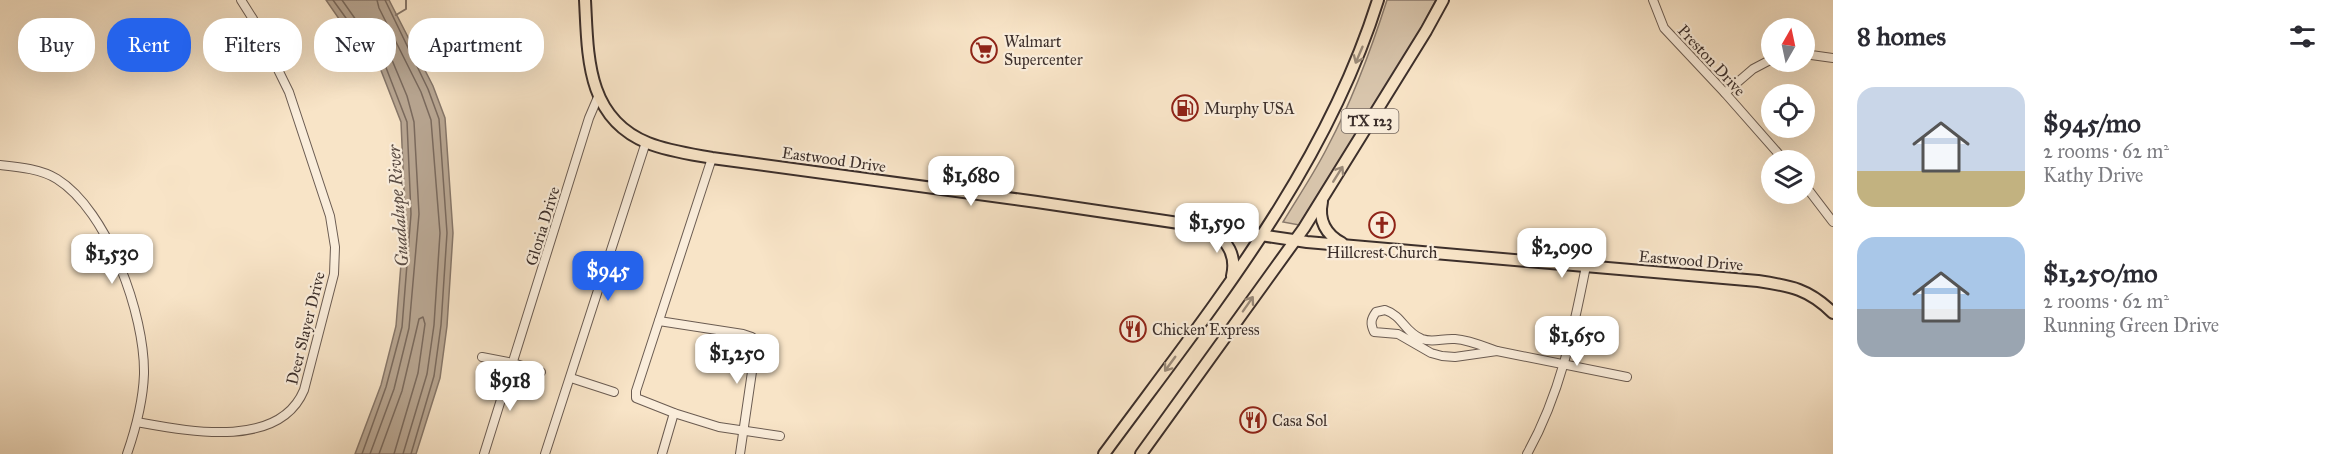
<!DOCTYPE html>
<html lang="en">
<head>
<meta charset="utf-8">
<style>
	:root { --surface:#fff; --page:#f7f7f7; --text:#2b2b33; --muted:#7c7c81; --accent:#2563eb }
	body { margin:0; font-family:"IM FELL Great Primer",serif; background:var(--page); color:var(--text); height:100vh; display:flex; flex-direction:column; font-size:22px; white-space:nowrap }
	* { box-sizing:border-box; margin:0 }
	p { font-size:20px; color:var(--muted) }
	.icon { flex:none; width:33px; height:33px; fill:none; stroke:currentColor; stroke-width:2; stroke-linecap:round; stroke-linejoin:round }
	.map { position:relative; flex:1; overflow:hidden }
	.panel { display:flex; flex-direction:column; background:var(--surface); width:510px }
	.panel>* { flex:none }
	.hud { position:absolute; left:18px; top:18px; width:570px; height:54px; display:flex; gap:12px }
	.needle { width:39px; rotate:9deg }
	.tools { position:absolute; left:1761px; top:18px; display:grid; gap:12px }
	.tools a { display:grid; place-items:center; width:54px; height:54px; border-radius:50%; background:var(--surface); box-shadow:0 6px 24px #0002; font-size:30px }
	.price { position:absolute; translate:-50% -51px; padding:0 14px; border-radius:12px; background:#fff; color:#222; font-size:20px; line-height:39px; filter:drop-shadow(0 2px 3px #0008) }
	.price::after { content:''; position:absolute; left:50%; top:36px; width:18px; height:14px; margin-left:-9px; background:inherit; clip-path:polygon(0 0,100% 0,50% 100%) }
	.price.current { background:var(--accent); color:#fff }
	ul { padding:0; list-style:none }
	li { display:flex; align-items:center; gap:18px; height:150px; padding:0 24px }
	li span { display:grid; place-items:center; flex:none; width:168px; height:120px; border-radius:18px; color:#555 }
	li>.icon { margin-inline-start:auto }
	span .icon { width:72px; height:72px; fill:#fffc; stroke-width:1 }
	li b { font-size:26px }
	h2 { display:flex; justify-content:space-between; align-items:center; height:72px; padding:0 24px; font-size:26px }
	.chip { padding:0 21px; border-radius:24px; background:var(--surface); box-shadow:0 6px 24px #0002; font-size:21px; line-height:54px }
	.chip.current { background:var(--accent); color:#fff }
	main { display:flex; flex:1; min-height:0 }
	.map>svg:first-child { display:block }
	.green { fill:#d8c5ac; stroke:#8a7a6c; stroke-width:1.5 }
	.water { fill:#b8a692; stroke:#867669; stroke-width:1.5 }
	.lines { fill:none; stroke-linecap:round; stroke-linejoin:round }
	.shore { stroke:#7a6a5e; stroke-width:1.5 }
	.stream { stroke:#867669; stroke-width:2 }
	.minor-casing { stroke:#6b5c52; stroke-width:10 }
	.major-casing { stroke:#3c2f2b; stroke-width:14 }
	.minor { stroke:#faeddb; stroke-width:8 }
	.major { stroke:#f8e4c7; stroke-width:10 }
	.oneway { stroke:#9a8a79 }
	.labels { text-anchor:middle; stroke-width:4.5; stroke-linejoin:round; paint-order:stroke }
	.shield { fill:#faeddb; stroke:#756860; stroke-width:1.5 }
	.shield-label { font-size:15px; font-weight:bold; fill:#3c2f2b }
	.poi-label { font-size:16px; fill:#3c2f2b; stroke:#faeddb; text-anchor:start }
	.street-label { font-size:16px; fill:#3c2f2b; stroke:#faeddb }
	.water-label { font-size:18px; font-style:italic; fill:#5b4d45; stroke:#faeddb }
</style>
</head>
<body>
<main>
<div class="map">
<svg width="1833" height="454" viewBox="0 0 1833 454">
	<rect width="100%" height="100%" fill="#f8e4c7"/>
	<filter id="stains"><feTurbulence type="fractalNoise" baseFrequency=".00333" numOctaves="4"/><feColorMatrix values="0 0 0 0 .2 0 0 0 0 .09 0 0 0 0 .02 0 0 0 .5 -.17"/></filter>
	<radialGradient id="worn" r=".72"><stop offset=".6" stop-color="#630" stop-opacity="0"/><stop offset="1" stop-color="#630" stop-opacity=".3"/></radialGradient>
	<path class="green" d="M 1387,0 L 1436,0 L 1418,34 L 1299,225 L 1283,222 C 1298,197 1315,172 1328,146 C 1353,99 1371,50 1387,0 Z"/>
	<path class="water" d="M 326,0 L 389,0 L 433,86 L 445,118 L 453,233 L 447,326 L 440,378 L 416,454 L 355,454 L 381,385 L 396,326 L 405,214 L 401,122 L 375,55 L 346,29 Z"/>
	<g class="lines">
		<g class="shore">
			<path d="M 333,0 L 351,25 L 380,52 L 407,122 L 411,214 L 402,327 L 386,387 L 362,454"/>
			<path d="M 342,0 L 356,20 L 387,48 L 407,96 L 414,122 L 419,214 L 409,328 L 394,389 L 370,454"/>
			<path d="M 377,0 L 379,8 L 421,92 L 431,120 L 440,233 L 434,325 L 427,374 L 403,454"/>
			<path d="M 385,0 L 428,89 L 439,119 L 447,233 L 441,325 L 434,376 L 411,454"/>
			<path d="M 379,454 L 402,391 L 419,319 L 423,317 L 425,324 L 418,373 L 394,454"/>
		</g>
		<path class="stream" d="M 396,15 L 406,9 L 406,0"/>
		<g class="minor-casing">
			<g id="minor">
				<path d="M 1653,0 L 1664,28 L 1725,93 L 1784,160"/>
				<path d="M 1804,54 L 1833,58"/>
				<path d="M 1725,93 L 1753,69 L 1772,59"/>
				<path d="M 712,158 L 636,391 L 636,398 L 674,413 L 719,427 L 780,436"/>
				<path d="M 0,165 C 19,167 41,169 57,179 C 108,211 145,315 144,374 C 143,402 136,428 127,454"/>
				<path d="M 1804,184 L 1833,222"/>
				<path d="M 1385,310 C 1403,316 1404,332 1422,339 C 1433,343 1443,338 1455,339 C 1469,340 1483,346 1497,351 L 1455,357 L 1442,356 L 1431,353 L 1398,334 L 1374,332 C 1370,323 1371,319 1376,312 Z"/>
				<path d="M 659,321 L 743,334 L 752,337 L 754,344 L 754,358 L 740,454"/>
				<path d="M 1497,351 L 1627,377"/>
				<path d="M 482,357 L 513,363 L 541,372"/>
				<path d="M 571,378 L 614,392"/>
				<path d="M 137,422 C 187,431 279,450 304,390 L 334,274 L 335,247 L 330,216 L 289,92 L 253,19 L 241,0"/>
				<path d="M 484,454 L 589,118 L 598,97"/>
				<path d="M 545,454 L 646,142"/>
				<path d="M 662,454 L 674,413"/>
				<path d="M 1527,454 C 1560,395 1573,332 1586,266"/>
			</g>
		</g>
		<g class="major-casing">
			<g id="major">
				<path d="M 585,0 C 588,56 586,118 648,143 C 668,151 690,154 712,158 L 1037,202 L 1307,242 L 1758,281 C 1791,286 1809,289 1833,313"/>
				<path d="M 1322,202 C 1318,220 1326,235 1342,243"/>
				<path d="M 1211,229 C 1227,241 1237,255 1232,276"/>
				<path d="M 1104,454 C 1209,311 1324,172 1378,0"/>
				<path d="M 1141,454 L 1304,228 L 1426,31 L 1443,0"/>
			</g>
		</g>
		<use href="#minor" class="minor"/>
		<use href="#major" class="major"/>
	</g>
	<defs><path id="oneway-shaft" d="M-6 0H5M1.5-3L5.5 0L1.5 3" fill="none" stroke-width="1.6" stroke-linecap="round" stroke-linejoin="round" transform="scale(1.5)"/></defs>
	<g class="oneway">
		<use href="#oneway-shaft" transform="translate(1359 55) rotate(113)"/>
		<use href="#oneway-shaft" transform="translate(1338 174) rotate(-58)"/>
		<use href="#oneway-shaft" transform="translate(1248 304) rotate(-55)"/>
		<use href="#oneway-shaft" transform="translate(1170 364) rotate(126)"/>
	</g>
	<defs>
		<g id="supermarket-ring" transform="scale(1.35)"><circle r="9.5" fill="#faeddb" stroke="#8f2418" stroke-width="1.5"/><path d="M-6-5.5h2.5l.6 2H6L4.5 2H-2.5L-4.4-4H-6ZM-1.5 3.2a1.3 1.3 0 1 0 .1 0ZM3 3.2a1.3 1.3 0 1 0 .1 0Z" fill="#8f2418"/></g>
		<g id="fuel-ring" transform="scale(1.35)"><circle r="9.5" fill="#faeddb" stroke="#8f2418" stroke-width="1.5"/><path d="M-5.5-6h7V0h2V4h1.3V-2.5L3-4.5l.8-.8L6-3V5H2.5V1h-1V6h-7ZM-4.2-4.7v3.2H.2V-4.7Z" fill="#8f2418"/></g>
		<g id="church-ring" transform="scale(1.35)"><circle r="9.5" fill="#faeddb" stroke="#8f2418" stroke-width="1.5"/><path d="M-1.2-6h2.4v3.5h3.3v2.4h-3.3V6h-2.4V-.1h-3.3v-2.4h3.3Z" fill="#8f2418"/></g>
		<g id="restaurant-ring" transform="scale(1.35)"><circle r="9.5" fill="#faeddb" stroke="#8f2418" stroke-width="1.5"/><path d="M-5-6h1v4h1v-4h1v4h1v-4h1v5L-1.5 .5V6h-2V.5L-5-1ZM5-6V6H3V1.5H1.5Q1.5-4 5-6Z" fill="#8f2418"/></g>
	</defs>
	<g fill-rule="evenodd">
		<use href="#supermarket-ring" x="984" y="50"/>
		<use href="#fuel-ring" x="1185" y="108"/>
		<use href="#church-ring" x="1382" y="225"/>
		<use href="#restaurant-ring" x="1133" y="329"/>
		<use href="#restaurant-ring" x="1253" y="420"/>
	</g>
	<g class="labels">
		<rect class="shield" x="1341.5" y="109" width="57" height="24" rx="4.5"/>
		<g class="shield-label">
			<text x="1370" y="126">TX 123</text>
		</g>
		<g class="poi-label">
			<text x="1004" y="47">Walmart<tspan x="1004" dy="18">Supercenter</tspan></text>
			<text x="1204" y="114">Murphy USA</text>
			<text x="1382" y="258" text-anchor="middle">Hillcrest Church</text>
			<text x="1152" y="335">Chicken Express</text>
			<text x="1272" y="426">Casa Sol</text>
		</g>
		<g class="street-label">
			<text transform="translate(1712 60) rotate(47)" y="6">Preston Drive</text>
			<text transform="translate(834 159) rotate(8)" y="6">Eastwood Drive</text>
			<text transform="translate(542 226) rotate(-73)" y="6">Gloria Drive</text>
			<text transform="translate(1691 260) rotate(5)" y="6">Eastwood Drive</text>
			<text transform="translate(305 328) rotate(-76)" y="6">Deer Slayer Drive</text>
		</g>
		<g class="water-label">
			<text transform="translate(398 206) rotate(-94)" y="6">Guadalupe River</text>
		</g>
	</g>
	<rect width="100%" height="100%" filter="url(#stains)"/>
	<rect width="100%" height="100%" fill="url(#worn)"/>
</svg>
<div class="tools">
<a><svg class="needle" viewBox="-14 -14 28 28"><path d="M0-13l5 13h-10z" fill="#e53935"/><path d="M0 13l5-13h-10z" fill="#7c7c81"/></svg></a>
<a><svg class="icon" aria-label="locate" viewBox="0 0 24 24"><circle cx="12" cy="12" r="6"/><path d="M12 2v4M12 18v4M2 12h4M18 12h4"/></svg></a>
<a><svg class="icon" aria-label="layers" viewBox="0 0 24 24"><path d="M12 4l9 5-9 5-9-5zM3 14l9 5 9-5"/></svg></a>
</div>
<b class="price" style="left:971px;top:207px">$1,680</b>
<b class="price" style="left:1217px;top:254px">$1,590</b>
<b class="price" style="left:1562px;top:279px">$2,090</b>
<b class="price" style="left:112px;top:285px">$1,530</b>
<b class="price current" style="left:608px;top:302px">$945</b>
<b class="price" style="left:1577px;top:367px">$1,650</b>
<b class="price" style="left:737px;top:385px">$1,250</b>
<b class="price" style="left:510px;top:412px">$918</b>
<div class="hud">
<a class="chip">Buy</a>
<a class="chip current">Rent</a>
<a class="chip">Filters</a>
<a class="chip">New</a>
<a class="chip">Apartment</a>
</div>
</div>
<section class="panel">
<h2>8 homes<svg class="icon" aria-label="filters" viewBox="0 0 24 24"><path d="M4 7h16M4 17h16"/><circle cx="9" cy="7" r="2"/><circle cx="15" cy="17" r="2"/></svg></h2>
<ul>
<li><span style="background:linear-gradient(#c9d6e8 70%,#c2b280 0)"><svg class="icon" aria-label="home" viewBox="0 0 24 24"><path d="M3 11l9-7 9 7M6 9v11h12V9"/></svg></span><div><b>$945/mo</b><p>2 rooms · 62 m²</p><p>Kathy Drive</p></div></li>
<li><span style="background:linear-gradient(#a9c7e8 60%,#9aa5b1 0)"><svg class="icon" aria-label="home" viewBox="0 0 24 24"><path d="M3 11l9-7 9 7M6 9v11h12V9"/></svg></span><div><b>$1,250/mo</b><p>2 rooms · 62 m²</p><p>Running Green Drive</p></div></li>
</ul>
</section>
</main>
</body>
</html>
